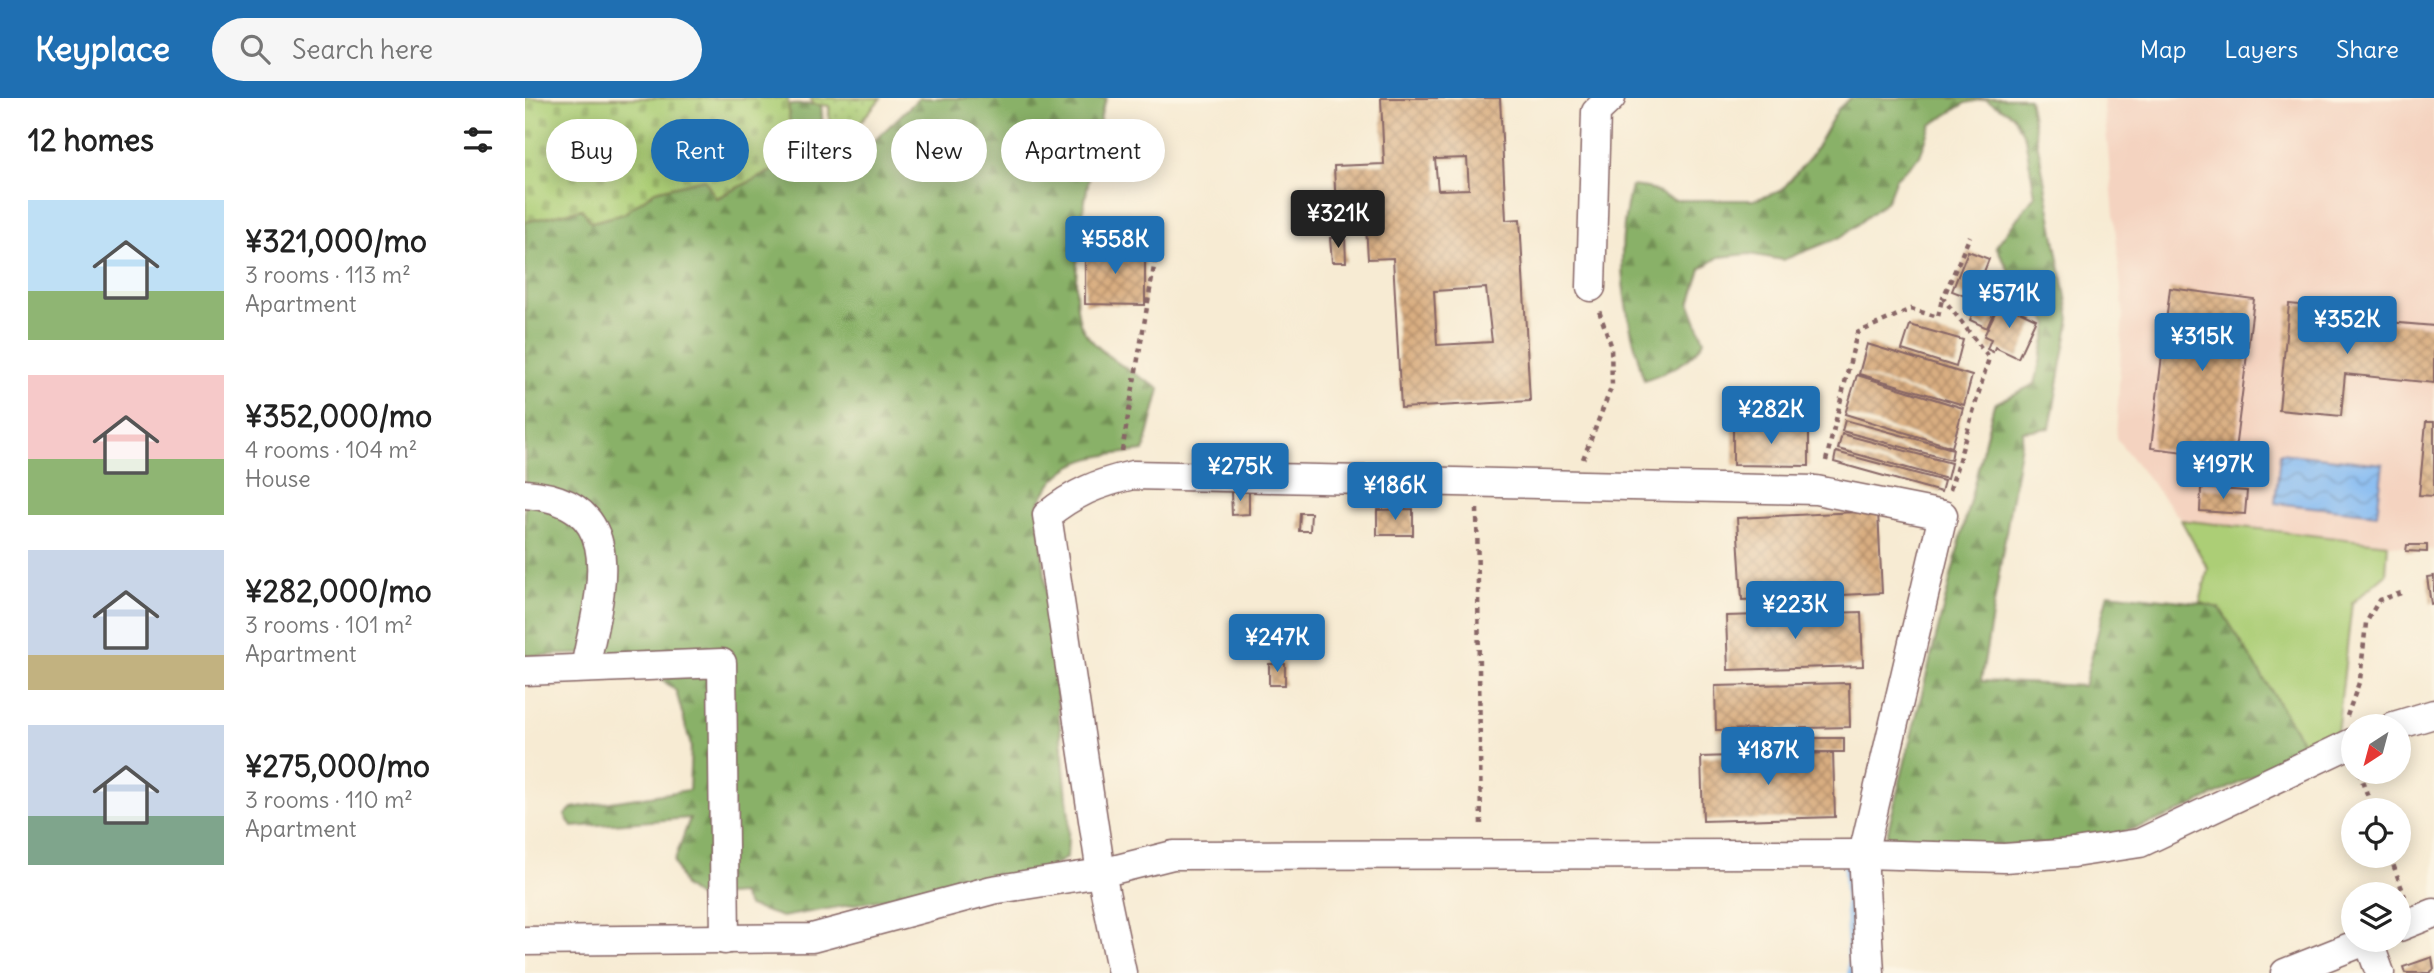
<!DOCTYPE html>
<html lang="en">
<head>
<meta charset="utf-8">
<style>
	:root { --surface:#fff; --page:#f6f6f6; --text:#222; --muted:#767676; --accent:#1f6fb2 }
	body { margin:0; font-family:Delius,sans-serif; background:var(--page); color:var(--text); height:100vh; display:flex; flex-direction:column; font-size:26px; white-space:nowrap }
	* { box-sizing:border-box; margin:0 }
	p { font-size:23px; color:var(--muted) }
	.icon { flex:none; width:38px; height:38px; fill:none; stroke:currentColor; stroke-width:2; stroke-linecap:round; stroke-linejoin:round }
	.map { position:relative; flex:1; overflow:hidden }
	.side { display:flex; flex-direction:column; background:var(--surface); width:525px }
	.side>* { flex:none }
	.guide { position:absolute; left:21px; top:21px; width:665px; height:63px; display:flex; gap:14px }
	.needle { width:46px; rotate:216deg }
	.controls { position:absolute; left:1816px; top:616px; display:grid; gap:14px }
	.controls a { display:grid; place-items:center; width:70px; height:70px; border-radius:50%; background:var(--surface); box-shadow:0 4px 18px #0003; font-size:35px }
	.price { position:absolute; translate:-50% -60px; padding:0 16px; border-radius:7px; background:var(--accent); color:#fff; font-size:23px; line-height:46px; filter:drop-shadow(0 2px 4px #0008) }
	.price::after { content:''; position:absolute; left:50%; top:42px; width:21px; height:16px; margin-left:-10px; background:inherit; clip-path:polygon(0 0,100% 0,50% 100%) }
	.price.selected { background:#222; color:#fff }
	ul { padding:0; list-style:none }
	li { display:flex; align-items:center; gap:21px; height:175px; padding:0 28px }
	li span { display:grid; place-items:center; flex:none; width:196px; height:140px; border-radius:0px; color:#555 }
	li>.icon { margin-inline-start:auto }
	span .icon { width:84px; height:84px; fill:#fffc; stroke-width:1 }
	li b { font-size:30px }
	h2 { display:flex; justify-content:space-between; align-items:center; height:84px; padding:0 28px; font-size:30px }
	.pill { padding:0 24px; border-radius:32px; background:var(--surface); box-shadow:0 4px 18px #0003; font-size:24px; line-height:63px }
	.pill.selected { background:var(--accent); color:#fff }
	header { display:flex; align-items:center; gap:42px; box-sizing:border-box; height:98px; padding:0 35px; background:var(--accent); color:#fff }
	header strong { font-size:33px }
	nav { display:flex; gap:38px; margin-inline-start:auto; font-size:24px }
	.search { width:490px; height:63px; background:var(--page); display:flex; align-items:center; gap:18px; box-sizing:border-box; padding:0 24px; border-radius:38px; color:var(--muted); font-size:26px }
	main { display:flex; flex:1; min-height:0 }
	.map>svg:first-child { display:block }
	.built { fill:#f4d3c0 }
	.green { fill:#acce76; stroke:#7b7650; stroke-width:2 }
	.forest { fill:url(#forest-firs); stroke:#6a6849; stroke-width:2 }
	.cemetery { fill:url(#cemetery-stones); stroke:#7b7650; stroke-width:2 }
	.park { fill:url(#park-dots); stroke:#7b7650; stroke-width:2 }
	.water { fill:url(#water-waves); stroke:#666c8e; stroke-width:2 }
	.lines { fill:none; stroke-linecap:round; stroke-linejoin:round }
	.stream { stroke:#82b9f2; stroke-width:9 }
	.building { fill:url(#building-cross-hatch); fill-rule:evenodd }
	.minor-casing { stroke:#876666; stroke-width:31 }
	.path { stroke:#876666; stroke-width:4.5; stroke-dasharray:5 5; stroke-linecap:butt }
	.minor { stroke:#fff; stroke-width:28 }
</style>
</head>
<body>
<header>
<strong>Keyplace</strong>
<div class="search"><svg class="icon" aria-label="search" viewBox="0 0 24 24"><circle cx="10" cy="10" r="6"/><path d="M15 15l6 6"/></svg>Search here</div>
<nav><a>Map</a><a>Layers</a><a>Share</a></nav>
</header>
<main>
<section class="side">
<h2>12 homes<svg class="icon" aria-label="filters" viewBox="0 0 24 24"><path d="M4 7h16M4 17h16"/><circle cx="9" cy="7" r="2"/><circle cx="15" cy="17" r="2"/></svg></h2>
<ul>
<li><span style="background:linear-gradient(#bfe0f5 65%,#8fb573 0)"><svg class="icon" aria-label="home" viewBox="0 0 24 24"><path d="M3 11l9-7 9 7M6 9v11h12V9"/></svg></span><div><b>¥321,000/mo</b><p>3 rooms · 113 m²</p><p>Apartment</p></div></li>
<li><span style="background:linear-gradient(#f6c9c9 60%,#8fb573 0)"><svg class="icon" aria-label="home" viewBox="0 0 24 24"><path d="M3 11l9-7 9 7M6 9v11h12V9"/></svg></span><div><b>¥352,000/mo</b><p>4 rooms · 104 m²</p><p>House</p></div></li>
<li><span style="background:linear-gradient(#c9d6e8 75%,#c2b280 0)"><svg class="icon" aria-label="home" viewBox="0 0 24 24"><path d="M3 11l9-7 9 7M6 9v11h12V9"/></svg></span><div><b>¥282,000/mo</b><p>3 rooms · 101 m²</p><p>Apartment</p></div></li>
<li><span style="background:linear-gradient(#c9d6e8 65%,#7fa58c 0)"><svg class="icon" aria-label="home" viewBox="0 0 24 24"><path d="M3 11l9-7 9 7M6 9v11h12V9"/></svg></span><div><b>¥275,000/mo</b><p>3 rooms · 110 m²</p><p>Apartment</p></div></li>
</ul>
</section>
<div class="map">
<svg width="1909" height="875" viewBox="0 0 1909 875">
	<defs>
		<pattern id="forest-firs" width="22" height="20" patternUnits="userSpaceOnUse" patternTransform="scale(1.75)"><rect width="22" height="20" fill="#89b167"/><path d="M5 1l3.5 6h-7zM16 11l3.5 6h-7z" fill="#728f55"/></pattern>
		<pattern id="cemetery-stones" width="16" height="16" patternUnits="userSpaceOnUse" patternTransform="scale(1.75)"><rect width="16" height="16" fill="#acce76"/><path d="M2 7V4a2 2 0 0 1 4 0v3zM10 15v-3a2 2 0 0 1 4 0v3z" fill="#96b066"/></pattern>
		<pattern id="park-dots" width="8" height="8" patternUnits="userSpaceOnUse" patternTransform="scale(1.75)"><rect width="8" height="8" fill="#acce76"/><path d="M2 2h.1M6 6h.1" fill="none" stroke="#96b066" stroke-width="1.8" stroke-linecap="round"/></pattern>
		<pattern id="water-waves" width="16" height="10" patternUnits="userSpaceOnUse" patternTransform="scale(1.75)"><rect width="16" height="10" fill="#82b9f2"/><path d="M0 5q4-4 8 0t8 0" fill="none" stroke="#6c96c4"/></pattern>
		<pattern id="building-cross-hatch" width="8" height="8" patternUnits="userSpaceOnUse" patternTransform="scale(1.75)"><rect width="8" height="8" fill="#d9ae81"/><path d="M0 0l8 8M0 8l8-8" fill="none" stroke="#b28d6a"/></pattern>
	</defs>
	<rect width="100%" height="100%" fill="#fcf5e5"/>
	<filter id="ink" filterUnits="userSpaceOnUse"><feTurbulence type="fractalNoise" baseFrequency=".0143" numOctaves="2"/><feDisplacementMap in="SourceGraphic" scale="14" xChannelSelector="R" yChannelSelector="G"/><feConvolveMatrix kernelMatrix="1 2 1 2 8 2 1 2 1" color-interpolation-filters="sRGB"/></filter>
	<filter id="wash" filterUnits="userSpaceOnUse"><feTurbulence type="fractalNoise" baseFrequency=".00686" numOctaves="4" result="noise"/><feDisplacementMap in="SourceGraphic" scale="28" xChannelSelector="R" yChannelSelector="G"/><feGaussianBlur stdDeviation="1.57" result="paint"/><feColorMatrix in="noise" values="0 0 0 0 0 0 0 0 0 0 0 0 0 0 0 0 0 1.4 0 .05"/><feComposite in="paint" operator="in"/></filter>
	<g filter="url(#wash)">
		<rect width="100%" height="100%" fill="#f7ebd3"/>
		<path class="built" d="M 1578,0 L 1909,0 L 1909,452 L 1656,422 L 1591,340 L 1598,212 Z"/>
		<path class="green" d="M 1656,422 L 1863,446 L 1861,476 L 1827,505 L 1812,636 L 1782,651 L 1695,511 L 1675,505 L 1683,471 Z"/>
		<g class="forest">
			<path d="M 394,0 L 582,0 L 577,12 C 569,56 536,198 559,233 C 576,258 609,275 635,291 L 619,353 C 570,358 536,358 513,407 L 544,719 L 542,759 L 523,772 L 257,819 L 223,808 L 216,796 L 173,799 L 159,788 L 149,764 L 165,720 L 47,729 L 40,717 L 47,710 L 164,692 L 166,648 L 151,593 L 104,554 L 0,558 L 0,124 L 57,111 L 66,124 L 98,116 L 130,93 L 179,80 L 192,100 L 267,63 L 263,7 L 296,6 L 300,62 L 327,64 Z"/>
			<path d="M 1325,0 L 1504,0 L 1545,221 L 1525,330 L 1498,333 L 1456,583 L 1559,588 L 1583,495 L 1675,505 L 1695,510 L 1782,651 C 1708,686 1631,735 1548,744 C 1486,751 1422,746 1360,744 L 1469,306 L 1510,286 L 1524,225 L 1492,188 L 1471,148 L 1510,97 L 1500,39 L 1488,17 L 1460,1 L 1441,5 L 1406,27 L 1395,58 L 1371,80 L 1362,103 L 1316,139 L 1258,162 L 1224,156 L 1194,159 L 1176,171 L 1165,206 L 1179,243 C 1165,265 1143,274 1119,282 C 1099,212 1088,161 1106,88 L 1123,90 L 1149,102 L 1229,102 L 1256,93 L 1286,58 L 1313,11 Z"/>
		</g>
		<path class="cemetery" d="M 0,0 L 263,0 L 267,63 L 191,100 L 179,81 L 130,93 L 98,116 L 66,124 L 57,111 L 0,124 Z"/>
		<path class="park" d="M 286,0 L 356,0 L 320,42 L 305,42 L 304,8 L 287,6 Z"/>
		<path class="water" d="M 1755,355 L 1858,366 L 1852,416 L 1750,405 Z"/>
		<g class="lines">
			<path class="stream" d="M 1322,763 L 1327,875"/>
		</g>
		<g id="blocks">
			<g class="building">
				<path d="M 856,0 L 975,0 L 981,122 L 995,121 L 1005,303 L 876,310 L 868,160 L 843,161 L 840,111 L 811,113 L 809,68 L 859,66 ZM 942,60 L 944,91 L 913,92 L 910,61 ZM 961,190 L 967,244 L 912,247 L 909,193 Z"/>
				<path d="M 820,139 L 821,164 L 807,164 L 805,140 Z"/>
				<path d="M 560,150 L 620,151 L 620,207 L 560,206 Z"/>
				<path d="M 1443,153 L 1464,161 L 1448,201 L 1427,193 Z"/>
				<path d="M 1645,190 L 1729,201 L 1709,360 L 1626,350 Z"/>
				<path d="M 1457,192 L 1475,199 L 1462,230 L 1445,222 Z"/>
				<path d="M 1475,204 L 1511,221 L 1493,260 L 1470,249 L 1468,254 L 1462,251 L 1466,241 L 1459,238 Z"/>
				<path d="M 1764,206 L 1828,212 L 1828,221 L 1909,228 L 1909,285 L 1820,276 L 1816,318 L 1754,312 Z"/>
				<path d="M 1385,227 L 1438,242 L 1431,269 L 1377,252 Z"/>
				<path d="M 1342,246 L 1447,278 L 1439,307 L 1334,276 Z"/>
				<path d="M 1332,277 L 1438,310 L 1427,349 L 1320,316 Z"/>
				<path d="M 1320,322 L 1428,351 L 1426,362 L 1317,333 Z"/>
				<path d="M 1901,324 L 1909,324 L 1909,398 L 1894,397 Z"/>
				<path d="M 1208,327 L 1284,328 L 1284,368 L 1208,367 Z"/>
				<path d="M 1317,336 L 1426,365 L 1422,381 L 1313,351 Z"/>
				<path d="M 1311,354 L 1419,383 L 1416,394 L 1309,364 Z"/>
				<path d="M 1676,390 L 1722,393 L 1720,416 L 1675,413 Z"/>
				<path d="M 724,393 L 724,416 L 707,417 L 706,394 Z"/>
				<path d="M 888,411 L 888,437 L 852,437 L 852,412 Z"/>
				<path d="M 1353,413 L 1357,495 L 1217,502 L 1212,420 Z"/>
				<path d="M 775,415 L 786,415 L 785,433 L 774,433 Z"/>
				<path d="M 1882,447 L 1902,447 L 1902,454 L 1881,453 Z"/>
				<path d="M 1909,478 L 1909,505 L 1906,506 L 1902,479 Z"/>
				<path d="M 1336,514 L 1338,568 L 1203,572 L 1201,518 Z"/>
				<rect x="744" y="566" width="16" height="21"/>
				<path d="M 1324,585 L 1325,629 L 1191,632 L 1190,588 Z"/>
				<path d="M 1218,640 L 1319,640 L 1319,654 L 1219,654 Z"/>
				<path d="M 1308,655 L 1310,719 L 1178,723 L 1176,659 Z"/>
				<path d="M 1907,859 L 1909,871 L 1904,875 L 1880,875 L 1878,869 Z"/>
			</g>
		</g>
	</g>
	<g filter="url(#ink)">
		<use href="#blocks" fill-opacity="0" stroke="#876666" stroke-width="2"/>
		<g class="lines">
			<g class="minor-casing">
				<g id="minor">
					<path d="M 1066,189 L 1071,14 L 1086,0"/>
					<path d="M 0,396 C 108,404 74,497 60,570"/>
					<path d="M 0,573 L 197,565 L 200,842"/>
					<path d="M 1869,628 L 1909,616"/>
					<path d="M 1874,829 L 1909,815"/>
					<path d="M 1843,842 L 1855,875"/>
					<path d="M 0,843 L 287,840 L 467,792 L 576,775 L 648,757 L 1338,756 L 1479,760 L 1549,755 L 1615,745 L 1829,644"/>
					<path d="M 597,875 L 576,775 L 522,417 C 549,395 573,385 608,377 L 1291,392 L 1418,417 L 1338,756 L 1345,875"/>
					<path d="M 1760,875 L 1843,842"/>
				</g>
			</g>
			<g class="path">
				<path d="M 597,353 L 634,140"/>
				<path d="M 1058,361 L 1087,288 L 1086,247 L 1074,213"/>
				<path d="M 1301,363 L 1332,235 L 1386,211 L 1413,219 L 1417,201"/>
				<path d="M 1425,392 L 1464,260 L 1418,200 L 1445,138"/>
				<path d="M 952,411 L 956,731"/>
				<path d="M 1822,618 L 1835,582 L 1841,525 L 1854,502 L 1876,495"/>
				<path d="M 1834,674 L 1848,712"/>
				<path d="M 1865,758 L 1880,799"/>
			</g>
			<use href="#minor" class="minor"/>
		</g>
	</g>
</svg>
<div class="controls">
<a><svg class="needle" viewBox="-14 -14 28 28"><path d="M0-13l5 13h-10z" fill="#e53935"/><path d="M0 13l5-13h-10z" fill="#767676"/></svg></a>
<a><svg class="icon" aria-label="locate" viewBox="0 0 24 24"><circle cx="12" cy="12" r="6"/><path d="M12 2v4M12 18v4M2 12h4M18 12h4"/></svg></a>
<a><svg class="icon" aria-label="layers" viewBox="0 0 24 24"><path d="M12 4l9 5-9 5-9-5zM3 14l9 5 9-5"/></svg></a>
</div>
<b class="price selected" style="left:813px;top:152px">¥321K</b>
<b class="price" style="left:590px;top:178px">¥558K</b>
<b class="price" style="left:1484px;top:232px">¥571K</b>
<b class="price" style="left:1822px;top:258px">¥352K</b>
<b class="price" style="left:1677px;top:275px">¥315K</b>
<b class="price" style="left:1246px;top:348px">¥282K</b>
<b class="price" style="left:1698px;top:403px">¥197K</b>
<b class="price" style="left:715px;top:405px">¥275K</b>
<b class="price" style="left:870px;top:424px">¥186K</b>
<b class="price" style="left:1270px;top:543px">¥223K</b>
<b class="price" style="left:752px;top:576px">¥247K</b>
<b class="price" style="left:1243px;top:689px">¥187K</b>
<div class="guide">
<a class="pill">Buy</a>
<a class="pill selected">Rent</a>
<a class="pill">Filters</a>
<a class="pill">New</a>
<a class="pill">Apartment</a>
</div>
</div>
</main>
</body>
</html>
